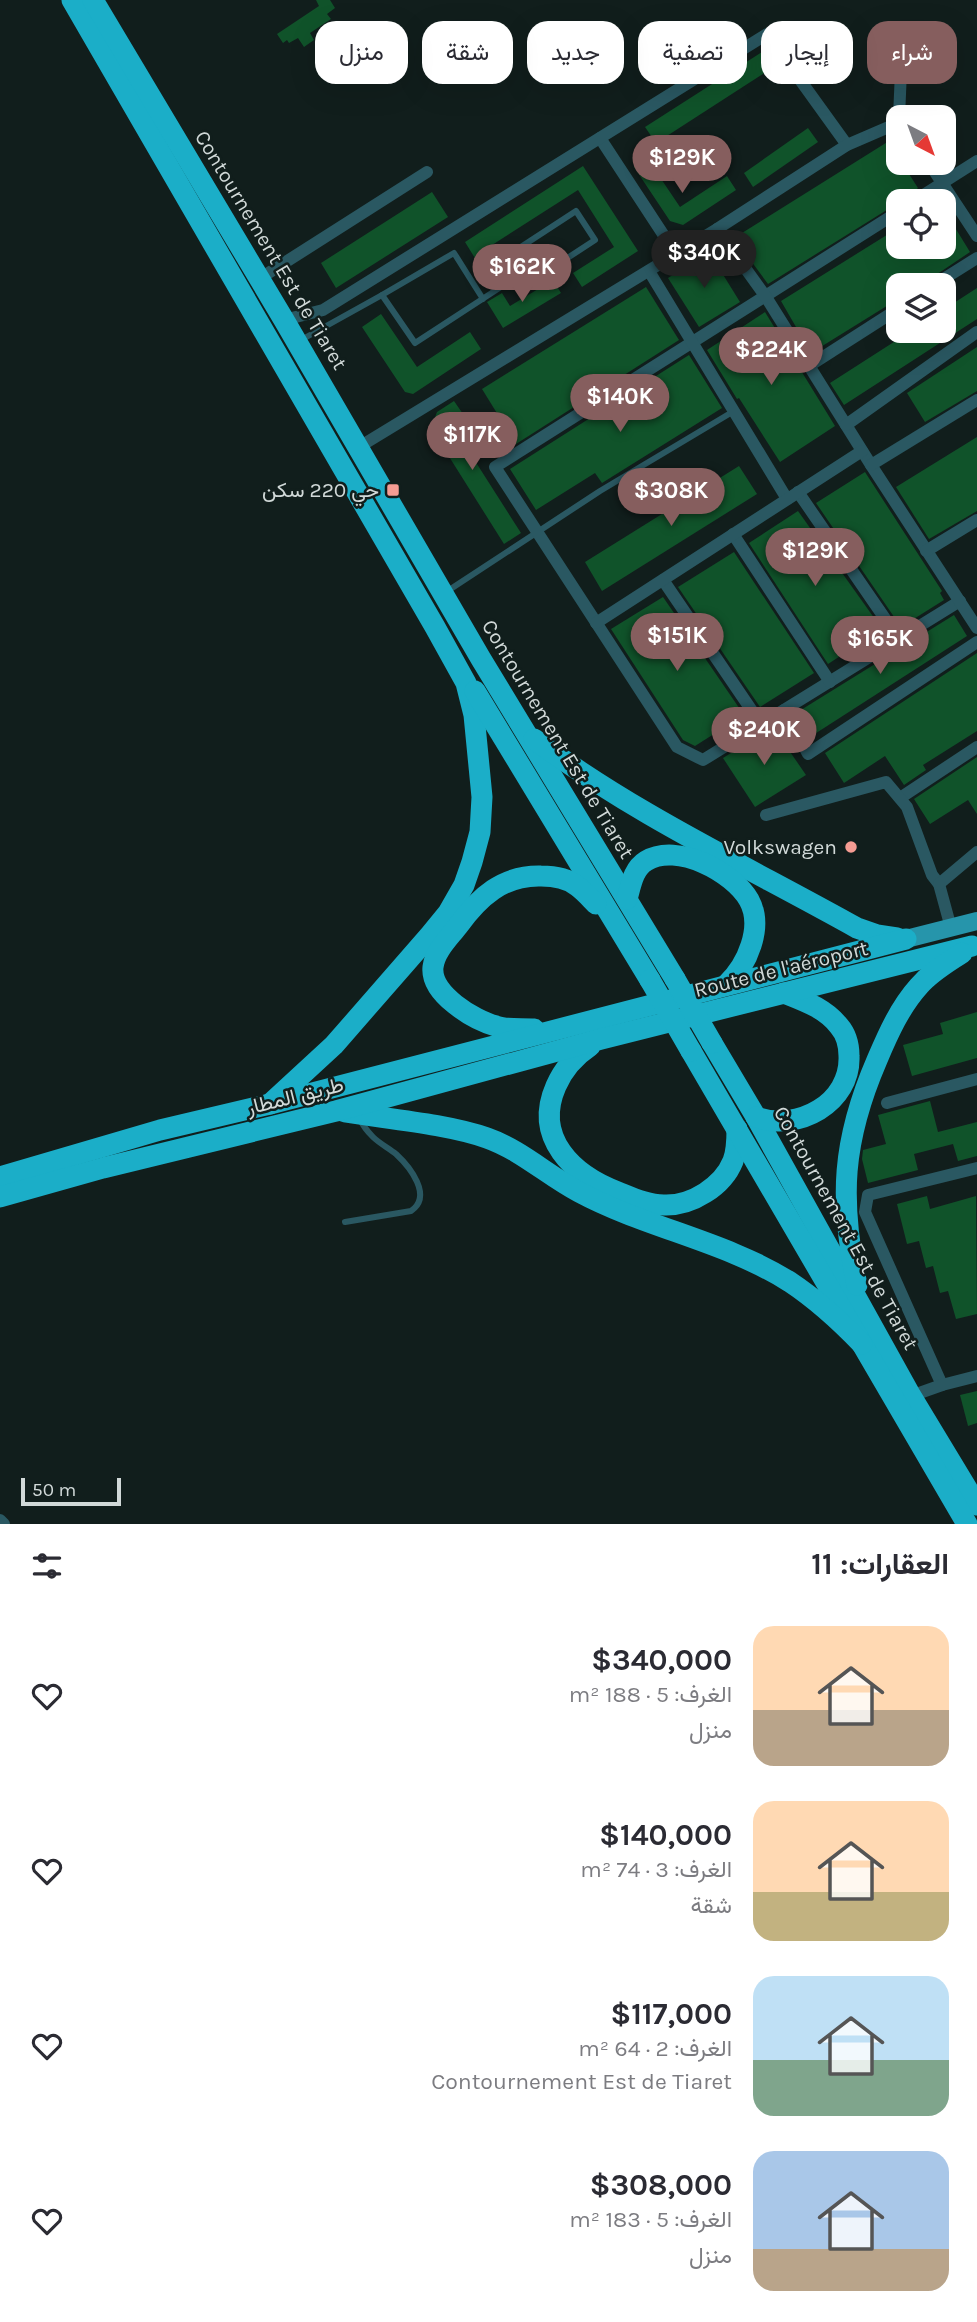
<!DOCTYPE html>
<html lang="ar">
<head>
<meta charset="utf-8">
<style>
	:root { --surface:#fff; --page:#f2f2f3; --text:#2b2b33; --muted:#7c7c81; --accent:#865e5e }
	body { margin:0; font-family:Karla,Vazirmatn,sans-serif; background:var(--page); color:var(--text); direction:rtl; height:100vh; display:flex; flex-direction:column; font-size:26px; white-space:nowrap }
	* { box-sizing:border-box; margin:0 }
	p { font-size:23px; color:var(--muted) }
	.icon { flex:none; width:38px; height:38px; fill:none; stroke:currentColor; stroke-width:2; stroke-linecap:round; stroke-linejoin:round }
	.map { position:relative; height:1524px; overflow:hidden; direction:ltr }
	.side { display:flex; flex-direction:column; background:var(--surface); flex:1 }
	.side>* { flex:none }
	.top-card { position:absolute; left:21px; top:21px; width:936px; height:63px; direction:rtl; display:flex; gap:14px }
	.needle { width:46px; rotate:139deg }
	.buttons { position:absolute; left:886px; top:105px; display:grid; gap:14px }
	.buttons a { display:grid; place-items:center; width:70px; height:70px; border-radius:14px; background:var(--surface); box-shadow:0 7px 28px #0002; font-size:35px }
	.scale { position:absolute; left:21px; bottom:18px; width:100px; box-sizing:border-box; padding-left:7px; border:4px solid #d1d9d8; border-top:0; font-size:19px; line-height:24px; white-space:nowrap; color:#d1d9d8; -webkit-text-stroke:5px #111e1c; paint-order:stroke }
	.price { position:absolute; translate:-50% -60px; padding:0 16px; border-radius:24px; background:var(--accent); color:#fff; font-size:23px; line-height:46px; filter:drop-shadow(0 2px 4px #0008) }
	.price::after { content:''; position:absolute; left:50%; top:42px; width:21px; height:16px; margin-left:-10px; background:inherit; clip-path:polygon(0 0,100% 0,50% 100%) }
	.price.active { background:#222; color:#fff }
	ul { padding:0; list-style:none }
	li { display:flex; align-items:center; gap:21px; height:175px; padding:0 28px }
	li span { display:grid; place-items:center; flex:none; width:196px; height:140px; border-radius:21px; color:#555 }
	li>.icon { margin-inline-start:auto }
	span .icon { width:84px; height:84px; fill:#fffc; stroke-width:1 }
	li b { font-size:30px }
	h2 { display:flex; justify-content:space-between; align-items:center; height:84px; padding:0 28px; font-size:30px }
	.chip { padding:0 24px; border-radius:21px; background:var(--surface); box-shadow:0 7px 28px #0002; font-size:24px; line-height:63px }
	.chip.active { background:var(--accent); color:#fff }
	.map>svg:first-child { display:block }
	.building { fill:#10532a }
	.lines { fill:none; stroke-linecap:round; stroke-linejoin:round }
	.lane { stroke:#2a5862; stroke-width:6 }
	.street { stroke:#2a5862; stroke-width:12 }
	.primary { stroke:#2695ab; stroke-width:18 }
	.highway { stroke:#1baec8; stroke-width:21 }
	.highway-bridge { stroke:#1baec8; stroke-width:21 }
	.poi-dot { fill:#f59c93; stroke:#111e1c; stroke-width:2.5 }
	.labels { text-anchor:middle; stroke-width:5; stroke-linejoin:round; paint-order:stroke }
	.street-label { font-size:21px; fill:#d1d9d8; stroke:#111e1c }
	.poi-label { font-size:21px; fill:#d1d9d8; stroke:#111e1c; text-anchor:end }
</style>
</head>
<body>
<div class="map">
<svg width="977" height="1524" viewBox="0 0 977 1524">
	<rect width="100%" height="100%" fill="#111e1c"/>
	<g class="building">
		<path d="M 316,0 L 330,0 L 335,8 L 327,14 L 331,19 L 310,33 L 314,40 L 304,47 L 298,38 L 289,43 L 287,40 L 283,43 L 277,34 L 319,6 Z"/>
		<path d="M 762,52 L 772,68 L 656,143 L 645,127 Z"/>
		<path d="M 808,128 L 818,142 L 753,187 L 744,173 Z"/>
		<path d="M 889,141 L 898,155 L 898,163 L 902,163 L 918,188 L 906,199 L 898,201 L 898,203 L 768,284 L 734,238 Z"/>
		<path d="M 647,158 L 680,207 L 727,176 L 736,190 L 683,225 L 670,221 L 634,167 Z"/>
		<path d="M 583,166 L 638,251 L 582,287 L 573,273 L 614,247 L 578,190 L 489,247 L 495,259 L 481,268 L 465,242 Z"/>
		<path d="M 432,192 L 448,217 L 336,288 L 321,263 Z"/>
		<path d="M 943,208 L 970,252 L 921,285 L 898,285 L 898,299 L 811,353 L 781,301 L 898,228 L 898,247 L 943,247 Z"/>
		<path d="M 709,252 L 740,302 L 699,327 L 668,278 Z"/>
		<path d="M 553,280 L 561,293 L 503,328 L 487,302 L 502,293 L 510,306 Z"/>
		<path d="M 646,287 L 679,340 L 516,444 L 482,389 Z"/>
		<path d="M 977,288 L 977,319 L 844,405 L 830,383 L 911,331 L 943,331 L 943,310 Z"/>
		<path d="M 765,312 L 835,426 L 780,462 L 739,398 L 737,399 L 707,350 Z"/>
		<path d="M 381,314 L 417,367 L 470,332 L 481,349 L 413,394 L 405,392 L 362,327 Z"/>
		<path d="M 977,347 L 977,391 L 925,422 L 907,393 Z"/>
		<path d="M 689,355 L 722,408 L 602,483 L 595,473 L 536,510 L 510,469 Z"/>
		<path d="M 454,401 L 463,414 L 456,419 L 460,425 L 454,428 L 521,533 L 504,544 L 431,428 L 437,412 Z"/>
		<path d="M 977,437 L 977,511 L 929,539 L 896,487 Z"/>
		<path d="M 739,466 L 757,494 L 602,591 L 585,562 Z"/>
		<path d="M 865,472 L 942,591 L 940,593 L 944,600 L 901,627 L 816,503 Z"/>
		<path d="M 798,511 L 882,629 L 828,664 L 749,543 Z"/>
		<path d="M 734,552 L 814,673 L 760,707 L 678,587 Z"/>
		<path d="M 663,597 L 744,715 L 695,746 L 683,740 L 611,629 Z"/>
		<path d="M 954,615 L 967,636 L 810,737 L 796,713 Z"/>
		<path d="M 977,653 L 977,731 L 923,765 L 926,770 L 904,785 L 885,756 L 844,783 L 825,753 Z"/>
		<path d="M 773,727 L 806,775 L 755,807 L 723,758 Z"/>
		<path d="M 977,757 L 977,814 L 968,800 L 930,824 L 914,799 Z"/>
		<path d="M 977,1012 L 977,1058 L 912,1076 L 903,1045 L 943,1034 L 940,1023 Z"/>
		<path d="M 930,1101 L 938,1132 L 977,1122 L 977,1156 L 958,1161 L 953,1144 L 914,1154 L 918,1170 L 868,1183 L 862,1159 L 863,1150 L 886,1144 L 878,1115 Z"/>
		<path d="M 927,1196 L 930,1209 L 976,1196 L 977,1314 L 956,1319 L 948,1291 L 940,1293 L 933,1266 L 926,1268 L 919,1241 L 907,1244 L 897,1204 Z"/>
		<path d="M 977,1391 L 977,1423 L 968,1426 L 960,1395 Z"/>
	</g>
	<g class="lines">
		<g class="lane">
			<path d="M 576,211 L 595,240 L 520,289 L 501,260 Z"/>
			<path d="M 483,299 L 454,253 L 382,295 L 415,343 L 513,279"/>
			<path d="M 301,340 L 382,295"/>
			<path d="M 446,592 L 600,491 L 734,411"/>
			<path d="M 345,1222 L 411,1211 C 433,1196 410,1167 396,1154 C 389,1148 380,1144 373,1137 C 368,1132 363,1126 360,1119"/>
		</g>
		<g class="street">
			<path d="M 899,117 L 901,71"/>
			<path d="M 600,138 L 676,254"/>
			<path d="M 929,163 L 977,236"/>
			<path d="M 914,201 L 977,161"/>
			<path d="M 898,212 L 495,467 L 677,747 L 703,760 L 960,601"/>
			<path d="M 717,229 L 766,297 L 871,465 L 977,628"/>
			<path d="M 649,271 L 787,499"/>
			<path d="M 259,279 L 427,172"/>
			<path d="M 934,285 L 977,258"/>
			<path d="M 284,320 L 323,310 L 767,34 L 847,145"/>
			<path d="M 809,366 L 898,309"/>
			<path d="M 846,425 L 977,332"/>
			<path d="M 359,447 L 717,229 L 847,145 L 898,123"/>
			<path d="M 871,465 L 977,400"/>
			<path d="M 798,492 L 899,639"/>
			<path d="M 733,534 L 830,682"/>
			<path d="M 926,551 L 977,520"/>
			<path d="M 663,580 L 761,724"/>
			<path d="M 596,623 L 862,451"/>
			<path d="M 784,710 L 808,754 L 977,642"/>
			<path d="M 900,798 L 977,747"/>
			<path d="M 766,815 L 886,782 L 907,807 L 932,875 L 939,884 L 951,928"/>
			<path d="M 939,884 L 977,852"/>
			<path d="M 887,1103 L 977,1079"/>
			<path d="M 942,1385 L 865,1212 L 868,1195 L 977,1168"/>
			<path d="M 911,1396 L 942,1385 L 977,1376"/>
			<path d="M 0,1520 L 4,1524"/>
		</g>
		<path class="primary" d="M 906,939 L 977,921"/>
		<g class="highway">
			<path d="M 72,0 L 435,627 L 466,683 L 474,715 L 482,797 L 480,832 L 472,862 L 464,885 L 448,913 L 430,935 L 334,1045 L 270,1104"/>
			<path d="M 93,0 L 284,320 L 481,659 L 675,979"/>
			<path d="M 475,691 L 650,980"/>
			<path d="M 534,739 C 634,814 748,867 857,928 L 877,935 L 897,938"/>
			<path d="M 627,899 C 631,885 633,869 646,861 C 677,842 733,872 749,900 C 764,927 747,965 727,984"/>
			<path d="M 534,1029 C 522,1028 507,1030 496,1026 C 474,1020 430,994 433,967 C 435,951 448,939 458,926 C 479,897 503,875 541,876 C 553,876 567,878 577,886 C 584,891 590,898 596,904"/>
			<path d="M 712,1043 L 756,1117 L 911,1396 L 977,1505"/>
			<path d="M 590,1046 C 575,1056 563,1070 556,1086 C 533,1138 573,1175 618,1192 C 633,1198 648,1205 664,1205 C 692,1206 723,1186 733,1161 C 737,1151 737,1140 737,1129"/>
			<path d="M 691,1051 L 967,1524"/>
			<path d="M 345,1112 C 388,1119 447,1124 487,1138 C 521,1150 547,1175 579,1192 C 646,1228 725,1241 790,1282 C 817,1300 840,1321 862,1344"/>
			<path d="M 756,1117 C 798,1132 851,1103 849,1056 C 849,1046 846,1034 839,1026 C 825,1008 804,1001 784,993"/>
			<path d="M 0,1177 L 160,1130 L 270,1104 L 906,939"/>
			<path d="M 0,1197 L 103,1168 L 336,1111 L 601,1039 L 972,946"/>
			<path d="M 857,1285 C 839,1199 842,1141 877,1060 C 888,1034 900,1007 919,986 C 931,972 947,963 962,953"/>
		</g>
		<g class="highway-bridge">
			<path d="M 675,979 L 712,1043"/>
			<path d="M 650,980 L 691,1051"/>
		</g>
	</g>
	<g class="poi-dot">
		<rect x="386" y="483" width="14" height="14" rx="3.5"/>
		<circle cx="851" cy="847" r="7"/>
	</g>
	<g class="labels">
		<g class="street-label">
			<text transform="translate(271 250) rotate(59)" y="7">Contournement Est de Tiaret</text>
			<text transform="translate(558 739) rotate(59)" y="7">Contournement Est de Tiaret</text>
			<text transform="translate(781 969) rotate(-14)" y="7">Route de l'aéroport</text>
			<text transform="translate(295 1096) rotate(-14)" y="7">طريق المطار</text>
			<text transform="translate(846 1228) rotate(61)" y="7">Contournement Est de Tiaret</text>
		</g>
		<g class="poi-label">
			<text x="379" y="497">حي 220 سكن</text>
			<text x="837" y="854">Volkswagen</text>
		</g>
	</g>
</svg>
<div class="buttons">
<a><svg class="needle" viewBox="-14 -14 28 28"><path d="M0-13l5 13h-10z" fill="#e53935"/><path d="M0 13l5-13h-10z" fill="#7c7c81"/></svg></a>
<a><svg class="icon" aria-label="locate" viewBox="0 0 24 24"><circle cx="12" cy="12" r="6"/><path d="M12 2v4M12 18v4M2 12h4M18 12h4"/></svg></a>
<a><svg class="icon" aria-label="layers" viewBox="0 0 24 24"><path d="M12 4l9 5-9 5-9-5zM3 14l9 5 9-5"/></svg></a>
</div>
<div class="scale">50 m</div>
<b class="price" style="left:682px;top:195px">$129K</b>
<b class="price active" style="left:704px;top:290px">$340K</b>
<b class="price" style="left:522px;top:304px">$162K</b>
<b class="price" style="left:771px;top:387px">$224K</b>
<b class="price" style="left:620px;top:434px">$140K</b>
<b class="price" style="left:472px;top:472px">$117K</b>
<b class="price" style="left:671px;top:528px">$308K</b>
<b class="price" style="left:815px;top:588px">$129K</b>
<b class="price" style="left:677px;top:673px">$151K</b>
<b class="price" style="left:880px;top:676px">$165K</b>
<b class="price" style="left:764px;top:767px">$240K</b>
<div class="top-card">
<a class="chip active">شراء</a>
<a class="chip">إيجار</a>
<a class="chip">تصفية</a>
<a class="chip">جديد</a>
<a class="chip">شقة</a>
<a class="chip">منزل</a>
</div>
</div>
<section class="side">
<h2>العقارات: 11<svg class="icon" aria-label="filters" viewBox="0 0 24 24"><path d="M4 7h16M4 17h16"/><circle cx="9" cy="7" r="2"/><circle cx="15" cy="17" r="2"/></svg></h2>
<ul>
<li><span style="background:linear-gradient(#ffd9b3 60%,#b9a48a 0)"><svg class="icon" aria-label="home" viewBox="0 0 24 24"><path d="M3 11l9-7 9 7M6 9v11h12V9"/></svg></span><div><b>$340,000</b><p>الغرف: 5 · 188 m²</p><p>منزل</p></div><svg class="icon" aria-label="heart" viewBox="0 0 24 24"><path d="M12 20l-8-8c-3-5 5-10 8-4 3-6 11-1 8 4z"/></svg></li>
<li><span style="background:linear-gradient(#ffd9b3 65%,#c2b280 0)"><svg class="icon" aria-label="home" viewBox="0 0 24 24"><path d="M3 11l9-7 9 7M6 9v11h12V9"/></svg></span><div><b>$140,000</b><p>الغرف: 3 · 74 m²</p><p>شقة</p></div><svg class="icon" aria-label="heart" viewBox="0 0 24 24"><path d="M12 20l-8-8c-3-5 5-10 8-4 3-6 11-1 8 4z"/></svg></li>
<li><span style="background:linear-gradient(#bfe0f5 60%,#7fa58c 0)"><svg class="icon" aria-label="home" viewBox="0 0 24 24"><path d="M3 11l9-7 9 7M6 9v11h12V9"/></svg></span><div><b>$117,000</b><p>الغرف: 2 · 64 m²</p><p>Contournement Est de Tiaret</p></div><svg class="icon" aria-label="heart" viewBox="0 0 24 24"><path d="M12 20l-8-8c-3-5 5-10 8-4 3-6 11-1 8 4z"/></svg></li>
<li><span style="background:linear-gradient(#a9c7e8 70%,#b9a48a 0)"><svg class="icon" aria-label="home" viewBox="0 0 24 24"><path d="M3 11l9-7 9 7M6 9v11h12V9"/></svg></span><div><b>$308,000</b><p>الغرف: 5 · 183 m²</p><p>منزل</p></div><svg class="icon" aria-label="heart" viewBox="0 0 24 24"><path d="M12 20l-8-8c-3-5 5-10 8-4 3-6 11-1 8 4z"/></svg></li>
</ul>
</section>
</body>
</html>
